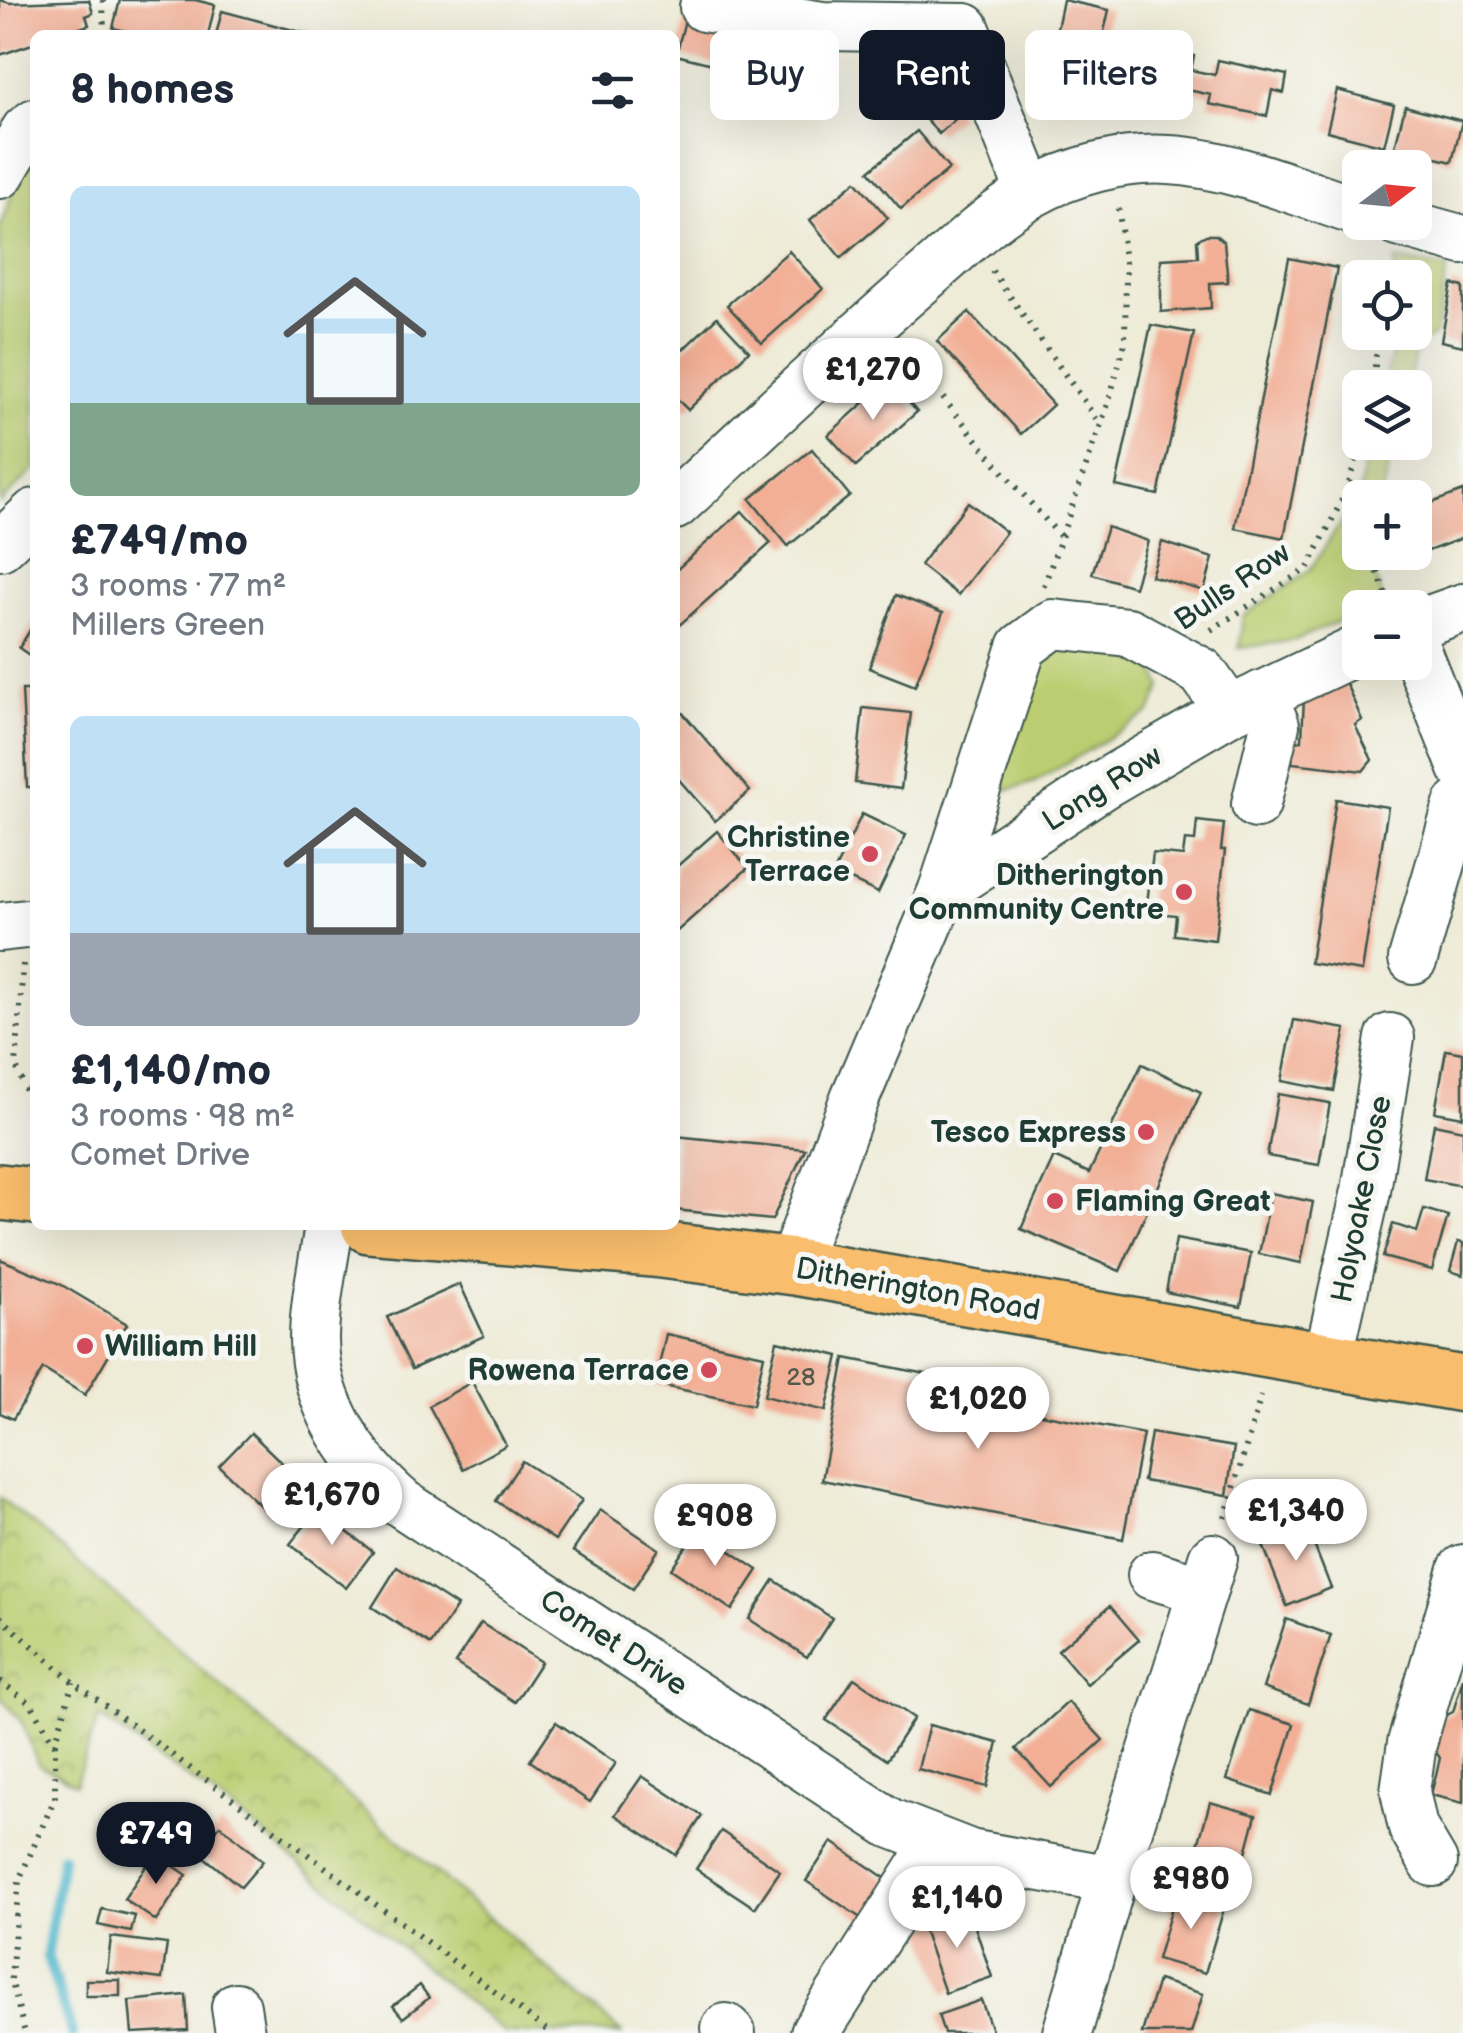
<!DOCTYPE html>
<html lang="en">
<head>
<meta charset="utf-8">
<style>
	:root { --surface:#fff; --page:#f6f6f7; --text:#1f2937; --muted:#747a83; --accent:#111827 }
	body { margin:0; font-family:"Balsamiq Sans",sans-serif; background:var(--page); color:var(--text); height:100vh; display:flex; flex-direction:column; font-size:38px; white-space:nowrap }
	* { box-sizing:border-box; margin:0 }
	p { font-size:32px; color:var(--muted) }
	.icon { flex:none; width:55px; height:55px; fill:none; stroke:currentColor; stroke-width:2; stroke-linecap:round; stroke-linejoin:round }
	.map { position:relative; flex:1; overflow:hidden }
	.sheet { position:absolute; left:30px; top:30px; width:650px; height:1200px; display:flex; flex-direction:column; background:var(--surface); border-radius:15px; box-shadow:0 10px 40px #0002 }
	.sheet>* { flex:none }
	.top-card { position:absolute; left:710px; top:30px; width:602px; height:90px; display:flex; gap:20px }
	.needle { width:65px; rotate:74deg }
	.buttons { position:absolute; left:1342px; top:150px; display:grid; gap:20px }
	.buttons a { display:grid; place-items:center; width:90px; height:90px; border-radius:15px; background:var(--surface); box-shadow:0 10px 40px #0002; font-size:50px }
	.price { position:absolute; translate:-50% -85px; padding:0 22px; border-radius:35px; background:#fff; color:#222; font-size:32px; line-height:65px; filter:drop-shadow(0 2px 5px #0008) }
	.price::after { content:''; position:absolute; left:50%; top:60px; width:30px; height:22px; margin-left:-15px; background:inherit; clip-path:polygon(0 0,100% 0,50% 100%) }
	.price.on { background:var(--accent); color:#fff }
	ul { padding:0; list-style:none }
	li { display:grid; align-content:center; gap:20px; height:530px; padding:0 40px }
	li span { display:grid; place-items:center; height:310px; border-radius:15px; color:#555 }
	li>.icon { margin-inline-start:auto }
	span .icon { width:180px; height:180px; fill:#fffc; stroke-width:1 }
	li b { font-size:42px }
	h2 { display:flex; justify-content:space-between; align-items:center; height:120px; padding:0 40px; font-size:42px }
	.pill { padding:0 35px; border-radius:15px; background:var(--surface); box-shadow:0 10px 40px #0002; font-size:35px; line-height:90px }
	.pill.on { background:var(--accent); color:#fff }
	.map>svg:first-child { display:block }
	.grass { fill:#bbcd70; stroke:#6d8552; stroke-width:2.5 }
	.park { fill:url(#park-crowns); stroke:#6d8552; stroke-width:2.5 }
	.lines { fill:none; stroke-linecap:round; stroke-linejoin:round }
	.stream { stroke:#4fb8cc; stroke-width:11 }
	.building { fill:#f2af95 }
	.minor-casing { stroke:#3e574c; stroke-width:52 }
	.major-casing { stroke:#3e574c; stroke-width:60 }
	.path { stroke:#3e574c; stroke-width:6; stroke-dasharray:2.5 8; stroke-linecap:butt }
	.minor { stroke:#fff; stroke-width:48 }
	.major { stroke:#f9be6d; stroke-width:55 }
	.poi-dot { fill:#d1495b; stroke:#f6f6f2; stroke-width:4 }
	.labels { text-anchor:middle; stroke-width:10; stroke-linejoin:round; paint-order:stroke }
	.number-label { font-size:25px; fill:#545a4c }
	.street-label { font-size:30px; fill:#1f3d34; stroke:#f6f6f2 }
	.poi-label { font-size:30px; font-weight:bold; fill:#1f3d34; stroke:#f6f6f2; text-anchor:end }
</style>
</head>
<body>
<div class="map">
<svg width="1463" height="2033" viewBox="0 0 1463 2033">
	<defs>
		<pattern id="park-crowns" width="20" height="18" patternUnits="userSpaceOnUse" patternTransform="scale(2.5)"><rect width="20" height="18" fill="#bbcd70"/><path d="M2 6a3 3 0 1 1 6 0M12 15a3 3 0 1 1 6 0" fill="none" stroke="#97a85d"/></pattern>
	</defs>
	<rect width="100%" height="100%" fill="#f6f6f2"/>
	<filter id="ink" filterUnits="userSpaceOnUse"><feTurbulence type="fractalNoise" baseFrequency=".01" numOctaves="2"/><feDisplacementMap in="SourceGraphic" scale="20" xChannelSelector="R" yChannelSelector="G"/><feConvolveMatrix kernelMatrix="1 2 1 2 8 2 1 2 1" color-interpolation-filters="sRGB"/></filter>
	<filter id="wash" filterUnits="userSpaceOnUse"><feTurbulence type="fractalNoise" baseFrequency=".0048" numOctaves="4" result="noise"/><feDisplacementMap in="SourceGraphic" scale="40" xChannelSelector="R" yChannelSelector="G"/><feGaussianBlur stdDeviation="2.25" result="paint"/><feColorMatrix in="noise" values="0 0 0 0 0 0 0 0 0 0 0 0 0 0 0 0 0 1.4 0 .05"/><feComposite in="paint" operator="in"/></filter>
	<g filter="url(#wash)">
		<rect width="100%" height="100%" fill="#eeebd7"/>
		<g class="grass">
			<path d="M 35,153 L 35,469 L 0,503 L 0,226 L 23,165 Z"/>
			<path d="M 1396,260 L 1447,269 L 1436,333 L 1417,346 L 1407,387 L 1383,387 L 1392,355 L 1391,333 L 1415,332 L 1415,278 L 1393,277 Z"/>
			<path d="M 1367,443 L 1394,443 L 1382,497 L 1362,497 L 1360,490 Z"/>
			<path d="M 1351,508 L 1360,534 L 1360,552 L 1367,553 L 1384,602 L 1371,607 L 1360,608 L 1360,612 L 1295,640 L 1239,648 L 1243,616 L 1309,571 Z"/>
			<path d="M 1078,646 L 1151,664 L 1162,686 L 1150,713 L 1035,782 L 1008,790 L 996,772 L 1037,663 L 1055,647 Z"/>
		</g>
		<path class="park" d="M 0,1498 L 39,1529 L 622,2033 L 505,2033 L 234,1810 L 99,1717 L 75,1784 L 38,1764 L 22,1723 L 0,1696 Z"/>
		<g class="lines">
			<path class="stream" d="M 62,1857 L 47,1956 L 72,2033"/>
		</g>
		<g id="blocks">
			<g class="building">
				<path d="M 0,0 L 10,3 L 89,0 L 93,13 L 86,16 L 89,25 L 59,35 L 35,35 L 35,43 L 0,55 Z"/>
				<path d="M 120,0 L 195,0 L 215,5 L 208,35 L 144,35 L 113,28 Z"/>
				<path d="M 1063,0 L 1109,10 L 1101,45 L 1134,52 L 1136,46 L 1194,56 L 1191,70 L 1215,75 L 1218,60 L 1287,75 L 1284,93 L 1272,90 L 1267,116 L 1209,104 L 1211,95 L 1188,90 L 1186,98 L 1128,87 L 1131,71 L 1098,64 L 1091,95 L 1045,86 Z"/>
				<path d="M 222,11 L 308,34 L 308,35 L 216,35 Z"/>
				<path d="M 685,20 L 791,46 L 781,81 L 676,55 Z"/>
				<path d="M 891,38 L 960,115 L 939,134 L 869,57 Z"/>
				<path d="M 1337,90 L 1394,105 L 1384,146 L 1327,131 Z"/>
				<path d="M 1405,106 L 1462,121 L 1452,162 L 1395,147 Z"/>
				<path d="M 917,131 L 949,169 L 901,209 L 869,171 Z"/>
				<path d="M 856,181 L 888,218 L 841,258 L 810,220 Z"/>
				<path d="M 1206,235 L 1216,235 L 1224,242 L 1228,282 L 1210,283 L 1211,308 L 1161,312 L 1161,259 L 1198,257 L 1197,240 Z"/>
				<path d="M 789,251 L 823,289 L 762,343 L 727,305 Z"/>
				<path d="M 1289,258 L 1337,268 L 1284,538 L 1235,528 Z"/>
				<path d="M 1452,284 L 1463,287 L 1463,346 L 1441,341 Z"/>
				<path d="M 969,312 L 1053,405 L 1021,434 L 937,341 Z"/>
				<path d="M 717,317 L 749,351 L 688,410 L 675,397 L 675,357 Z"/>
				<path d="M 1151,325 L 1194,333 L 1158,495 L 1116,486 Z"/>
				<path d="M 889,380 L 917,412 L 856,466 L 828,435 Z"/>
				<path d="M 812,449 L 850,496 L 788,546 L 750,499 Z"/>
				<path d="M 1463,491 L 1463,538 L 1407,559 L 1404,552 L 1415,552 L 1415,509 Z"/>
				<path d="M 968,502 L 1006,532 L 958,595 L 920,565 Z"/>
				<path d="M 742,511 L 771,543 L 675,629 L 675,571 Z"/>
				<path d="M 1107,527 L 1148,541 L 1134,587 L 1092,574 Z"/>
				<path d="M 1162,542 L 1213,558 L 1204,591 L 1151,576 Z"/>
				<path d="M 896,595 L 943,613 L 915,686 L 869,668 Z"/>
				<path d="M 35,622 L 35,659 L 19,648 Z"/>
				<path d="M 1344,679 L 1362,720 L 1355,725 L 1372,760 L 1363,771 L 1292,763 L 1294,743 L 1302,740 L 1304,697 Z"/>
				<path d="M 22,690 L 35,690 L 35,787 L 27,787 Z"/>
				<path d="M 675,704 L 750,791 L 715,821 L 675,775 Z"/>
				<path d="M 863,708 L 911,713 L 901,789 L 855,783 Z"/>
				<path d="M 1336,799 L 1388,807 L 1362,971 L 1310,963 Z"/>
				<path d="M 862,814 L 906,835 L 878,893 L 834,872 Z"/>
				<path d="M 1197,821 L 1224,824 L 1221,850 L 1225,850 L 1215,940 L 1174,935 L 1176,915 L 1146,912 L 1153,853 L 1183,856 L 1185,840 L 1195,841 Z"/>
				<path d="M 717,831 L 748,868 L 675,933 L 675,868 Z"/>
				<path d="M 1294,1020 L 1346,1029 L 1334,1091 L 1282,1081 Z"/>
				<path d="M 1446,1050 L 1463,1053 L 1463,1117 L 1435,1112 Z"/>
				<path d="M 1142,1064 L 1201,1092 L 1120,1271 L 1021,1229 L 1054,1157 L 1089,1173 Z"/>
				<path d="M 1278,1094 L 1330,1103 L 1319,1165 L 1267,1156 Z"/>
				<path d="M 1434,1124 L 1463,1130 L 1463,1186 L 1424,1179 Z"/>
				<path d="M 675,1136 L 743,1143 L 805,1149 L 772,1220 L 733,1216 L 675,1210 Z"/>
				<path d="M 1271,1193 L 1313,1202 L 1301,1263 L 1259,1254 Z"/>
				<path d="M 1424,1209 L 1448,1216 L 1432,1270 L 1383,1257 L 1393,1224 L 1417,1232 Z"/>
				<path d="M 1176,1239 L 1251,1253 L 1241,1307 L 1166,1292 Z"/>
				<path d="M 1458,1242 L 1463,1243 L 1463,1275 L 1450,1271 Z"/>
				<path d="M 0,1259 L 60,1284 L 127,1324 L 85,1395 L 43,1369 L 13,1419 L 0,1413 Z"/>
				<path d="M 460,1284 L 484,1336 L 412,1369 L 387,1317 Z"/>
				<path d="M 666,1334 L 764,1355 L 753,1405 L 655,1384 Z"/>
				<path d="M 777,1341 L 839,1356 L 826,1411 L 764,1396 Z"/>
				<path d="M 845,1358 L 962,1381 L 959,1398 L 1143,1434 L 1123,1539 L 822,1480 Z"/>
				<path d="M 472,1382 L 506,1445 L 463,1469 L 429,1406 Z"/>
				<path d="M 251,1433 L 302,1482 L 270,1515 L 219,1466 Z"/>
				<path d="M 1151,1433 L 1234,1447 L 1227,1495 L 1143,1481 Z"/>
				<path d="M 522,1461 L 582,1500 L 555,1540 L 496,1501 Z"/>
				<path d="M 318,1509 L 373,1552 L 346,1588 L 290,1544 Z"/>
				<path d="M 600,1510 L 659,1549 L 633,1589 L 573,1551 Z"/>
				<path d="M 1305,1522 L 1331,1588 L 1287,1606 L 1261,1540 Z"/>
				<path d="M 698,1529 L 758,1570 L 732,1610 L 671,1569 Z"/>
				<path d="M 397,1567 L 457,1606 L 431,1645 L 372,1607 Z"/>
				<path d="M 774,1580 L 832,1618 L 807,1657 L 749,1619 Z"/>
				<path d="M 1110,1606 L 1139,1640 L 1087,1684 L 1058,1650 Z"/>
				<path d="M 1286,1619 L 1331,1635 L 1308,1704 L 1263,1688 Z"/>
				<path d="M 481,1623 L 541,1662 L 515,1702 L 455,1663 Z"/>
				<path d="M 854,1678 L 914,1718 L 887,1760 L 826,1720 Z"/>
				<path d="M 1463,1678 L 1463,1803 L 1431,1795 L 1440,1758 L 1432,1746 L 1439,1719 L 1453,1712 Z"/>
				<path d="M 1068,1702 L 1103,1740 L 1051,1787 L 1016,1749 Z"/>
				<path d="M 1249,1710 L 1294,1724 L 1272,1795 L 1227,1780 Z"/>
				<path d="M 556,1722 L 616,1763 L 590,1802 L 530,1761 Z"/>
				<path d="M 929,1725 L 998,1743 L 987,1787 L 918,1769 Z"/>
				<path d="M 642,1776 L 702,1816 L 676,1855 L 615,1815 Z"/>
				<path d="M 1210,1802 L 1256,1815 L 1238,1883 L 1191,1871 Z"/>
				<path d="M 220,1825 L 263,1861 L 241,1887 L 198,1852 Z"/>
				<path d="M 721,1831 L 780,1871 L 755,1908 L 696,1869 Z"/>
				<path d="M 832,1842 L 891,1882 L 865,1921 L 806,1881 Z"/>
				<path d="M 155,1853 L 187,1875 L 156,1921 L 124,1899 Z"/>
				<path d="M 1177,1890 L 1225,1905 L 1205,1973 L 1157,1959 Z"/>
				<path d="M 102,1909 L 135,1916 L 131,1932 L 98,1925 Z"/>
				<path d="M 969,1909 L 992,1977 L 945,1993 L 922,1926 Z"/>
				<path d="M 111,1937 L 167,1944 L 162,1979 L 107,1972 Z"/>
				<rect x="86" y="1980" width="34" height="16"/>
				<path d="M 1158,1980 L 1203,1994 L 1191,2033 L 1142,2033 Z"/>
				<path d="M 420,1985 L 429,1998 L 403,2018 L 393,2006 Z"/>
				<path d="M 186,1995 L 188,2030 L 132,2033 L 129,2001 Z"/>
				<path d="M 981,2000 L 993,2033 L 944,2033 L 938,2015 Z"/>
			</g>
		</g>
	</g>
	<g filter="url(#ink)">
		<use href="#blocks" fill-opacity="0" stroke="#3e574c" stroke-width="2.5"/>
		<g class="lines">
			<g class="minor-casing">
				<g id="minor">
					<path d="M 704,7 L 822,26 L 965,28 L 1031,193"/>
					<path d="M 0,174 L 26,130 L 35,123"/>
					<path d="M 1398,222 L 1463,240"/>
					<path d="M 675,505 C 757,429 838,352 923,279 C 957,250 991,215 1030,194 C 1071,171 1122,157 1169,160 C 1231,163 1301,193 1360,212"/>
					<path d="M 0,546 L 35,513"/>
					<path d="M 1415,625 L 1463,608"/>
					<path d="M 1415,648 L 1463,768"/>
					<path d="M 1256,804 L 1275,725 L 1262,695"/>
					<path d="M 943,890 L 1022,647 L 1053,624 L 1128,632 L 1202,672 L 1229,711"/>
					<path d="M 0,927 L 35,923"/>
					<path d="M 1413,959 L 1458,805 L 1463,801"/>
					<path d="M 329,1225 C 324,1262 314,1302 314,1340 C 315,1405 355,1463 403,1504 L 890,1823 L 970,1854 L 1112,1880 L 1213,1558"/>
					<path d="M 795,1267 L 799,1248 L 855,1098 L 943,890 L 1102,785 L 1229,711 L 1360,649"/>
					<path d="M 1328,1359 L 1366,1191 L 1390,1038"/>
					<path d="M 1152,1575 L 1203,1590"/>
					<path d="M 1433,1862 L 1413,1828 L 1405,1791 L 1412,1743 L 1463,1569"/>
					<path d="M 236,2007 L 240,2033"/>
					<path d="M 726,2028 L 731,2033"/>
					<path d="M 815,2033 L 937,1843"/>
					<path d="M 1067,2033 L 1112,1880"/>
				</g>
			</g>
			<g class="major-casing">
				<g id="major">
					<path d="M 0,1192 L 35,1196"/>
					<path d="M 369,1225 L 653,1249 L 795,1267 L 1463,1384"/>
				</g>
			</g>
			<g class="path">
				<path d="M 103,0 L 104,35"/>
				<path d="M 992,271 L 1100,424"/>
				<path d="M 1379,278 L 1379,259"/>
				<path d="M 903,349 L 1005,474 L 1060,536"/>
				<path d="M 1373,388 L 1378,332"/>
				<path d="M 1347,490 L 1360,525"/>
				<path d="M 1370,552 L 1387,597"/>
				<path d="M 1044,586 L 1108,404 L 1125,343 L 1126,271 L 1118,203"/>
				<path d="M 1211,630 L 1308,568 L 1347,490 L 1361,442"/>
				<path d="M 23,964 L 16,1066 L 35,1114"/>
				<path d="M 1225,1518 L 1261,1396"/>
				<path d="M 0,1617 L 73,1682 L 551,2033"/>
				<path d="M 0,1681 L 32,1705 L 55,1745 L 55,1798 L 19,1880 L 11,1979 L 25,2033"/>
				<path d="M 55,1744 L 73,1682"/>
			</g>
			<use href="#minor" class="minor"/>
			<use href="#major" class="major"/>
		</g>
	</g>
	<g class="poi-dot">
		<circle cx="870" cy="854" r="10"/>
		<circle cx="1184" cy="892" r="10"/>
		<circle cx="1146" cy="1132" r="10"/>
		<circle cx="1055" cy="1201" r="10"/>
		<circle cx="85" cy="1346" r="10"/>
		<circle cx="709" cy="1370" r="10"/>
	</g>
	<g class="labels">
		<g class="number-label">
			<text x="801" y="1385">28</text>
		</g>
		<g class="street-label">
			<text transform="translate(1232 586) rotate(-34)" y="10">Bulls Row</text>
			<text transform="translate(1102 788) rotate(-32)" y="10">Long Row</text>
			<text transform="translate(1361 1199) rotate(-79)" y="10">Holyoake Close</text>
			<text transform="translate(918 1289) rotate(10)" y="10">Ditherington Road</text>
			<text transform="translate(614 1642) rotate(33)" y="10">Comet Drive</text>
		</g>
		<g class="poi-label">
			<text x="850" y="847">Christine<tspan x="850" dy="34">Terrace</tspan></text>
			<text x="1164" y="885">Ditherington<tspan x="1164" dy="34">Community Centre</tspan></text>
			<text x="1126" y="1142">Tesco Express</text>
			<text x="1075" y="1211" text-anchor="start">Flaming Great</text>
			<text x="105" y="1356" text-anchor="start">William Hill</text>
			<text x="689" y="1380">Rowena Terrace</text>
		</g>
	</g>
</svg>
<div class="buttons">
<a><svg class="needle" viewBox="-14 -14 28 28"><path d="M0-13l5 13h-10z" fill="#e53935"/><path d="M0 13l5-13h-10z" fill="#747a83"/></svg></a>
<a><svg class="icon" aria-label="locate" viewBox="0 0 24 24"><circle cx="12" cy="12" r="6"/><path d="M12 2v4M12 18v4M2 12h4M18 12h4"/></svg></a>
<a><svg class="icon" aria-label="layers" viewBox="0 0 24 24"><path d="M12 4l9 5-9 5-9-5zM3 14l9 5 9-5"/></svg></a>
<a>+</a>
<a>−</a>
</div>
<b class="price" style="left:873px;top:423px">£1,270</b>
<b class="price" style="left:978px;top:1452px">£1,020</b>
<b class="price" style="left:332px;top:1548px">£1,670</b>
<b class="price" style="left:1296px;top:1564px">£1,340</b>
<b class="price" style="left:715px;top:1569px">£908</b>
<b class="price on" style="left:156px;top:1887px">£749</b>
<b class="price" style="left:1191px;top:1932px">£980</b>
<b class="price" style="left:957px;top:1951px">£1,140</b>
<div class="top-card">
<a class="pill">Buy</a>
<a class="pill on">Rent</a>
<a class="pill">Filters</a>
</div>
<section class="sheet">
<h2>8 homes<svg class="icon" aria-label="filters" viewBox="0 0 24 24"><path d="M4 7h16M4 17h16"/><circle cx="9" cy="7" r="2"/><circle cx="15" cy="17" r="2"/></svg></h2>
<ul>
<li><span style="background:linear-gradient(#bfe0f5 70%,#7fa58c 0)"><svg class="icon" aria-label="home" viewBox="0 0 24 24"><path d="M3 11l9-7 9 7M6 9v11h12V9"/></svg></span><div><b>£749/mo</b><p>3 rooms · 77 m²</p><p>Millers Green</p></div></li>
<li><span style="background:linear-gradient(#bfe0f5 70%,#9aa5b1 0)"><svg class="icon" aria-label="home" viewBox="0 0 24 24"><path d="M3 11l9-7 9 7M6 9v11h12V9"/></svg></span><div><b>£1,140/mo</b><p>3 rooms · 98 m²</p><p>Comet Drive</p></div></li>
</ul>
</section>
</div>
</body>
</html>
